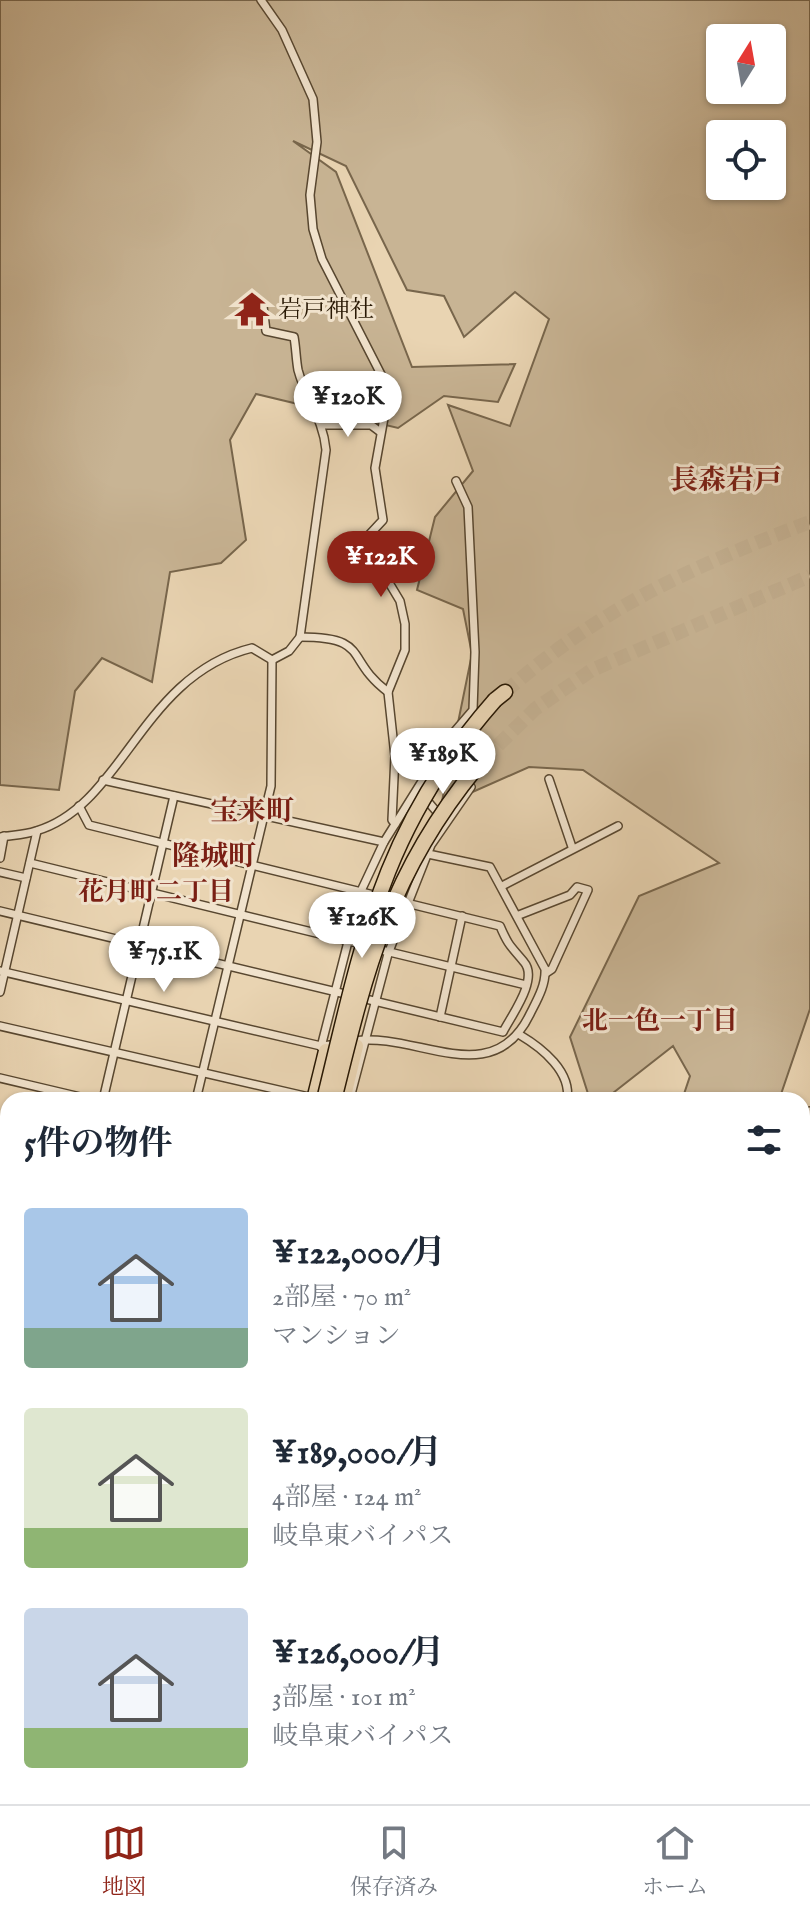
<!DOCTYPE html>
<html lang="ja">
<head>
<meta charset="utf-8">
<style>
	:root { --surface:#fff; --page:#f2f2f3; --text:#1f2937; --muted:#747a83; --line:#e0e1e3; --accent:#8f2418 }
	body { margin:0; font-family:"IM FELL English","Noto Serif JP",serif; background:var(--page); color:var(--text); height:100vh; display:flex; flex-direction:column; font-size:30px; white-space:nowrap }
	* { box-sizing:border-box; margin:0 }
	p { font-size:26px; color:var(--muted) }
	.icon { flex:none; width:44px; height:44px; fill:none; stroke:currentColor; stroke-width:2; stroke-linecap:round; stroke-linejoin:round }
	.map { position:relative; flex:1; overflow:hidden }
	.details { position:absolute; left:0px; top:1092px; width:810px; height:712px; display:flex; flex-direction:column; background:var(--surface); border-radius:24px 24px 0 0; box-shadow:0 2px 6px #0004 }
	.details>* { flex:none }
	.needle { width:52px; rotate:11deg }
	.tools { position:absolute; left:706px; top:24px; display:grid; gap:16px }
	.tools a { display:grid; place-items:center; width:80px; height:80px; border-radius:8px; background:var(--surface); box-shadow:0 2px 6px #0004; font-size:40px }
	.price { position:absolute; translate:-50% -68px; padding:0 18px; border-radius:28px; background:#fff; color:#222; font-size:26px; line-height:52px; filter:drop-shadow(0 2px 4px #0008) }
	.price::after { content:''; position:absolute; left:50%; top:48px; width:24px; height:18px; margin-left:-12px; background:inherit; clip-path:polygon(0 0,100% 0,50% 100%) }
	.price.active { background:var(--accent); color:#fff }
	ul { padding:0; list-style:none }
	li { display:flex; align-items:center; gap:24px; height:200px; padding:0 24px }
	li span { display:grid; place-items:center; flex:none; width:224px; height:160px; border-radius:8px; color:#555 }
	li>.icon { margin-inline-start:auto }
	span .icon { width:96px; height:96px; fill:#fffc; stroke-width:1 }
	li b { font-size:34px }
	h2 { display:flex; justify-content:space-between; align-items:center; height:96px; padding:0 24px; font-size:34px }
	.tab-bar { display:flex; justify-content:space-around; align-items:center; height:112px; border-top:2px solid var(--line); background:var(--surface); font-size:22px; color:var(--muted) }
	.tab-bar a { display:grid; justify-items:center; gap:4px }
	.tab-bar .active { color:var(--accent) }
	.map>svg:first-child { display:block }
	.green { fill:#c8b494; stroke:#78664c; stroke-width:2; fill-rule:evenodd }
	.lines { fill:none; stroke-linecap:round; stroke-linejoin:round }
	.highway-tunnel { stroke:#c2ae8f; stroke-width:14; stroke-dasharray:14 7; stroke-linecap:butt }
	.street-casing { stroke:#584730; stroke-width:10 }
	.secondary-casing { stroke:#281804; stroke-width:14 }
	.primary-casing { stroke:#281804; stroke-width:15 }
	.highway-casing { stroke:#281804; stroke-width:17 }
	.street { stroke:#f1e3cd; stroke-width:7 }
	.secondary { stroke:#f1e3cd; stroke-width:11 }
	.primary { stroke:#e9d4b2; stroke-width:12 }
	.highway { stroke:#e9d4b2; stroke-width:14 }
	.highway-bridge-casing { stroke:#281804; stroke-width:17; stroke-linecap:butt }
	.highway-bridge { stroke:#e9d4b2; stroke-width:14 }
	.labels { text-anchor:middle; stroke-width:6; stroke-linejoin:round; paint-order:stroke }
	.poi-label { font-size:24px; fill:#281804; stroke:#f1e3cd; text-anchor:start }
	.neighbourhood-label { font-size:26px; font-weight:bold; fill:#7a1f14; stroke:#f1e3cd }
	.quarter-label { font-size:28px; font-weight:bold; fill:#7a1f14; stroke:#f1e3cd }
</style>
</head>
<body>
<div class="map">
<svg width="810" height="1804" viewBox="0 0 810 1804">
	<rect width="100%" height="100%" fill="#e9d4b2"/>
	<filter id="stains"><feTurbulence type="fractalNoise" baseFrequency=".0025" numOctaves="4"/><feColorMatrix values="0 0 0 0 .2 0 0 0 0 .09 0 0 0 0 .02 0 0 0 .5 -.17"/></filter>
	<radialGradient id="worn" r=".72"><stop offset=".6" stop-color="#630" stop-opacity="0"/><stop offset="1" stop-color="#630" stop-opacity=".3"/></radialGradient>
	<path class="green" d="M 0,0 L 810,0 L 810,1009 L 779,1100 L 682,1100 L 690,1076 L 673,1046 L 604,1100 L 590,1100 L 570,1037 L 639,896 L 719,863 L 583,770 L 529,767 L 441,806 L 472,654 L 463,609 L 417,590 L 435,517 L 473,471 L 448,405 L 510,426 L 549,319 L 515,292 L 464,337 L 444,296 L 407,290 L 346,166 L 293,141 L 336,172 L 412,367 L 515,364 L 498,402 L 444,396 L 398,428 L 256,394 L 230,440 L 246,540 L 221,563 L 170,572 L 152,682 L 102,658 L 75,691 L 59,790 L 0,785 ZM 720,38 L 772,38 L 772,90 L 720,90 ZM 720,134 L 772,134 L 772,186 L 720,186 Z"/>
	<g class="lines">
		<g class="highway-tunnel">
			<path d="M 505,692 C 602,607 691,567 810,522"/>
			<path d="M 483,760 L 535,709 L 592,670 L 810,576"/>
		</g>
		<g class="street-casing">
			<g id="street">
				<path d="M 261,0 L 282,30 L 313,99 L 317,142 L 310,195 L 313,229 L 322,259 L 389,390 L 375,468 L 383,520 L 369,535 L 376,561 L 400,601 L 405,624 L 405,650 L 388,692 L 395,756 L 392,820 L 395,824"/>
				<path d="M 263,306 L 266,331 L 294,337 C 296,348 296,359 298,370 C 306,400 323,418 326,450 L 300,637 L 289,651 L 272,660"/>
				<path d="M 324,425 L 371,425 L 379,431"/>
				<path d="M 300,637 C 371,637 344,659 388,692"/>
				<path d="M 549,779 L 572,847"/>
				<path d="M 103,780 L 384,842"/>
				<path d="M 424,797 L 442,818"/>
				<path d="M 0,837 C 12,835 25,835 36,831 C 123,806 141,675 252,648 L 272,660"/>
				<path d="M 0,858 L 4,836"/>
				<path d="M 30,863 L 365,945"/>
				<path d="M 0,872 L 26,878"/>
				<path d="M 502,886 L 618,826"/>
				<path d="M 0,911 L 503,1032 C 511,1016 539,979 524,962 C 511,946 509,947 500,926 L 89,825 L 79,806"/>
				<path d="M 519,915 L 570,895 L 577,887 L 588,890 L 552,969 L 546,973"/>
				<path d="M 377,949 L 526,985"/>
				<path d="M 0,971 L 321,1046 L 330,1045"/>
				<path d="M 0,992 L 37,831"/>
				<path d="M 440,1017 L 462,916"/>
				<path d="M 0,1026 L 309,1097"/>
				<path d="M 520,1035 C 542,1048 572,1072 567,1100"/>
				<path d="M 354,1041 C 416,1031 492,1093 530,1014 C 537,1000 546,985 545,969 L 490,867 L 428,854"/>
				<path d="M 321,1047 L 361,891 L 384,842 L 449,738 L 473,710 L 475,652 L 468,507 L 456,481"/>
				<path d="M 0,1078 L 93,1100"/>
				<path d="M 350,1098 L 388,954 L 431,845 L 471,787"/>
				<path d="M 103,1100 L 174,796"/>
				<path d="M 196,1100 L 271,786 L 272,660"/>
				<path d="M 810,1111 L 810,1124"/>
				<path d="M 0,1136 L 8,1138"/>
				<path d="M 0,1192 L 8,1194"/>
				<path d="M 0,1249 L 8,1251"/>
				<path d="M 802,1282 L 810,1273"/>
				<path d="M 802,1300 L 810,1300"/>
				<path d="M 802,1376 L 810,1376"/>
				<path d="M 0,1390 L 8,1392"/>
				<path d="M 0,1456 L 8,1423"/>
				<path d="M 802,1499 L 810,1501"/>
				<path d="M 0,1501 L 8,1503"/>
				<path d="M 802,1631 L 810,1604"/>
				<path d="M 802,1641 L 810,1644"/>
				<path d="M 802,1670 L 810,1673"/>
				<path d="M 802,1713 L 810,1719"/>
				<path d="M 0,1790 L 8,1792"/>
				<path d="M 23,1796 L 56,1804"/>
				<path d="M 236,1796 L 270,1804"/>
				<path d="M 572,1796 L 605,1804"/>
				<path d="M 326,1797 L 358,1804"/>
				<path d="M 63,1804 L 84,1804"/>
				<path d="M 497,1804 L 499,1796"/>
			</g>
		</g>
		<g class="secondary-casing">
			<g id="secondary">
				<path d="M 0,1566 L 8,1568"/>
				<path d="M 751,1796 L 761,1804"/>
				<path d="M 764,1796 L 776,1804"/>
				<path d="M 700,1804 L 702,1796"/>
			</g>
		</g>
		<g class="primary-casing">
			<path id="primary" d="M 802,1435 L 810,1435"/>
		</g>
		<g class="highway-casing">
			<g id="highway">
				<path d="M 495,700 L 505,692"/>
				<path d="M 314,1100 L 326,1051"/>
				<path d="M 343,1100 L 356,1046"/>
				<path d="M 0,1324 L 8,1326"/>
				<path d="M 146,1804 L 148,1796"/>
				<path d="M 166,1804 L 168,1796"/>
				<path d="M 177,1804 L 179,1796"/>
			</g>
		</g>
		<use href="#street" class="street"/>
		<use href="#secondary" class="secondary"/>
		<use href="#primary" class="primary"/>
		<use href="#highway" class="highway"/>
		<g class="highway-bridge-casing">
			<g id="highway-bridge">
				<path d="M 324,1100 C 363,941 382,828 495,700"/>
				<path d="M 334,1100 C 366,970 389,874 476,768"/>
			</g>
		</g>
		<use href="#highway-bridge" class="highway-bridge"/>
	</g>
	<defs>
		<g id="temple-bare" transform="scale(2.76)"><path d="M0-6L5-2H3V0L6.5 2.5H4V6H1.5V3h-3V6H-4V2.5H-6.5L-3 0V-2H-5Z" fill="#8f2418" stroke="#f1e3cd" stroke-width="2.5" paint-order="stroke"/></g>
	</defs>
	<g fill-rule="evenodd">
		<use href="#temple-bare" x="252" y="309"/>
	</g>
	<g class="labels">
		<g class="poi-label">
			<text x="278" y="317">岩戸神社</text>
		</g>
		<g class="neighbourhood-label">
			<text x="156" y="900">花月町二丁目</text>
			<text x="660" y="1029">北一色一丁目</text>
		</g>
		<g class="quarter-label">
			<text x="726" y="489">長森岩戸</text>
			<text x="252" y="820">宝来町</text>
			<text x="214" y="865">隆城町</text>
		</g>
	</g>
	<rect width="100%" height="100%" filter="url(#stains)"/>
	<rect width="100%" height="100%" fill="url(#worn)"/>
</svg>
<div class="tools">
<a><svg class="needle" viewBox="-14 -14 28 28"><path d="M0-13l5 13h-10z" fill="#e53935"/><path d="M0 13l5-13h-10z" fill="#747a83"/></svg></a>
<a><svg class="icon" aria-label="locate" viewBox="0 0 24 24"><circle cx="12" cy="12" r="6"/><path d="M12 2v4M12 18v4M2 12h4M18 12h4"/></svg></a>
</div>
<b class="price" style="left:348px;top:439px">¥120K</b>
<b class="price active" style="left:381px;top:599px">¥122K</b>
<b class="price" style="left:443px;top:796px">¥189K</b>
<b class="price" style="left:362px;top:960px">¥126K</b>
<b class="price" style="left:164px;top:994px">¥75.1K</b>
<section class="details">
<h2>5件の物件<svg class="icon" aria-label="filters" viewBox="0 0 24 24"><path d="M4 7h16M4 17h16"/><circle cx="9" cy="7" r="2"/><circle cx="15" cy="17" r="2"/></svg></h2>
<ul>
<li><span style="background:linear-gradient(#a9c7e8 75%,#7fa58c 0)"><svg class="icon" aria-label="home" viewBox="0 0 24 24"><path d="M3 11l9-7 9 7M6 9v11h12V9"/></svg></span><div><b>¥122,000/月</b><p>2部屋 · 70 m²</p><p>マンション</p></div></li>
<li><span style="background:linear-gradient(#dfe7d0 75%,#8fb573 0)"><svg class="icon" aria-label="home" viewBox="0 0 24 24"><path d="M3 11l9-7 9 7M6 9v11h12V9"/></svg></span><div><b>¥189,000/月</b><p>4部屋 · 124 m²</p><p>岐阜東バイパス</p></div></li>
<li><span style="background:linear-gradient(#c9d6e8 75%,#8fb573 0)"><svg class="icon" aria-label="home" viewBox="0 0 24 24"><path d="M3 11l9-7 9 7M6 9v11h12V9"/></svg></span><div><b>¥126,000/月</b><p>3部屋 · 101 m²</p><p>岐阜東バイパス</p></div></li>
</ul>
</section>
</div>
<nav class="tab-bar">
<a class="active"><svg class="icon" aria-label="map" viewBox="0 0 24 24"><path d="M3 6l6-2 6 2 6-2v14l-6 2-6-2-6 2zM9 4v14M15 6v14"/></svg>地図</a>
<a><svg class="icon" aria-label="saved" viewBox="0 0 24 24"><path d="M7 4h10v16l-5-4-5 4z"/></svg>保存済み</a>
<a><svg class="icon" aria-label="home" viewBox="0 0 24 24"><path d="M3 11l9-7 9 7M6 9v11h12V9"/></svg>ホーム</a>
</nav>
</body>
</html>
